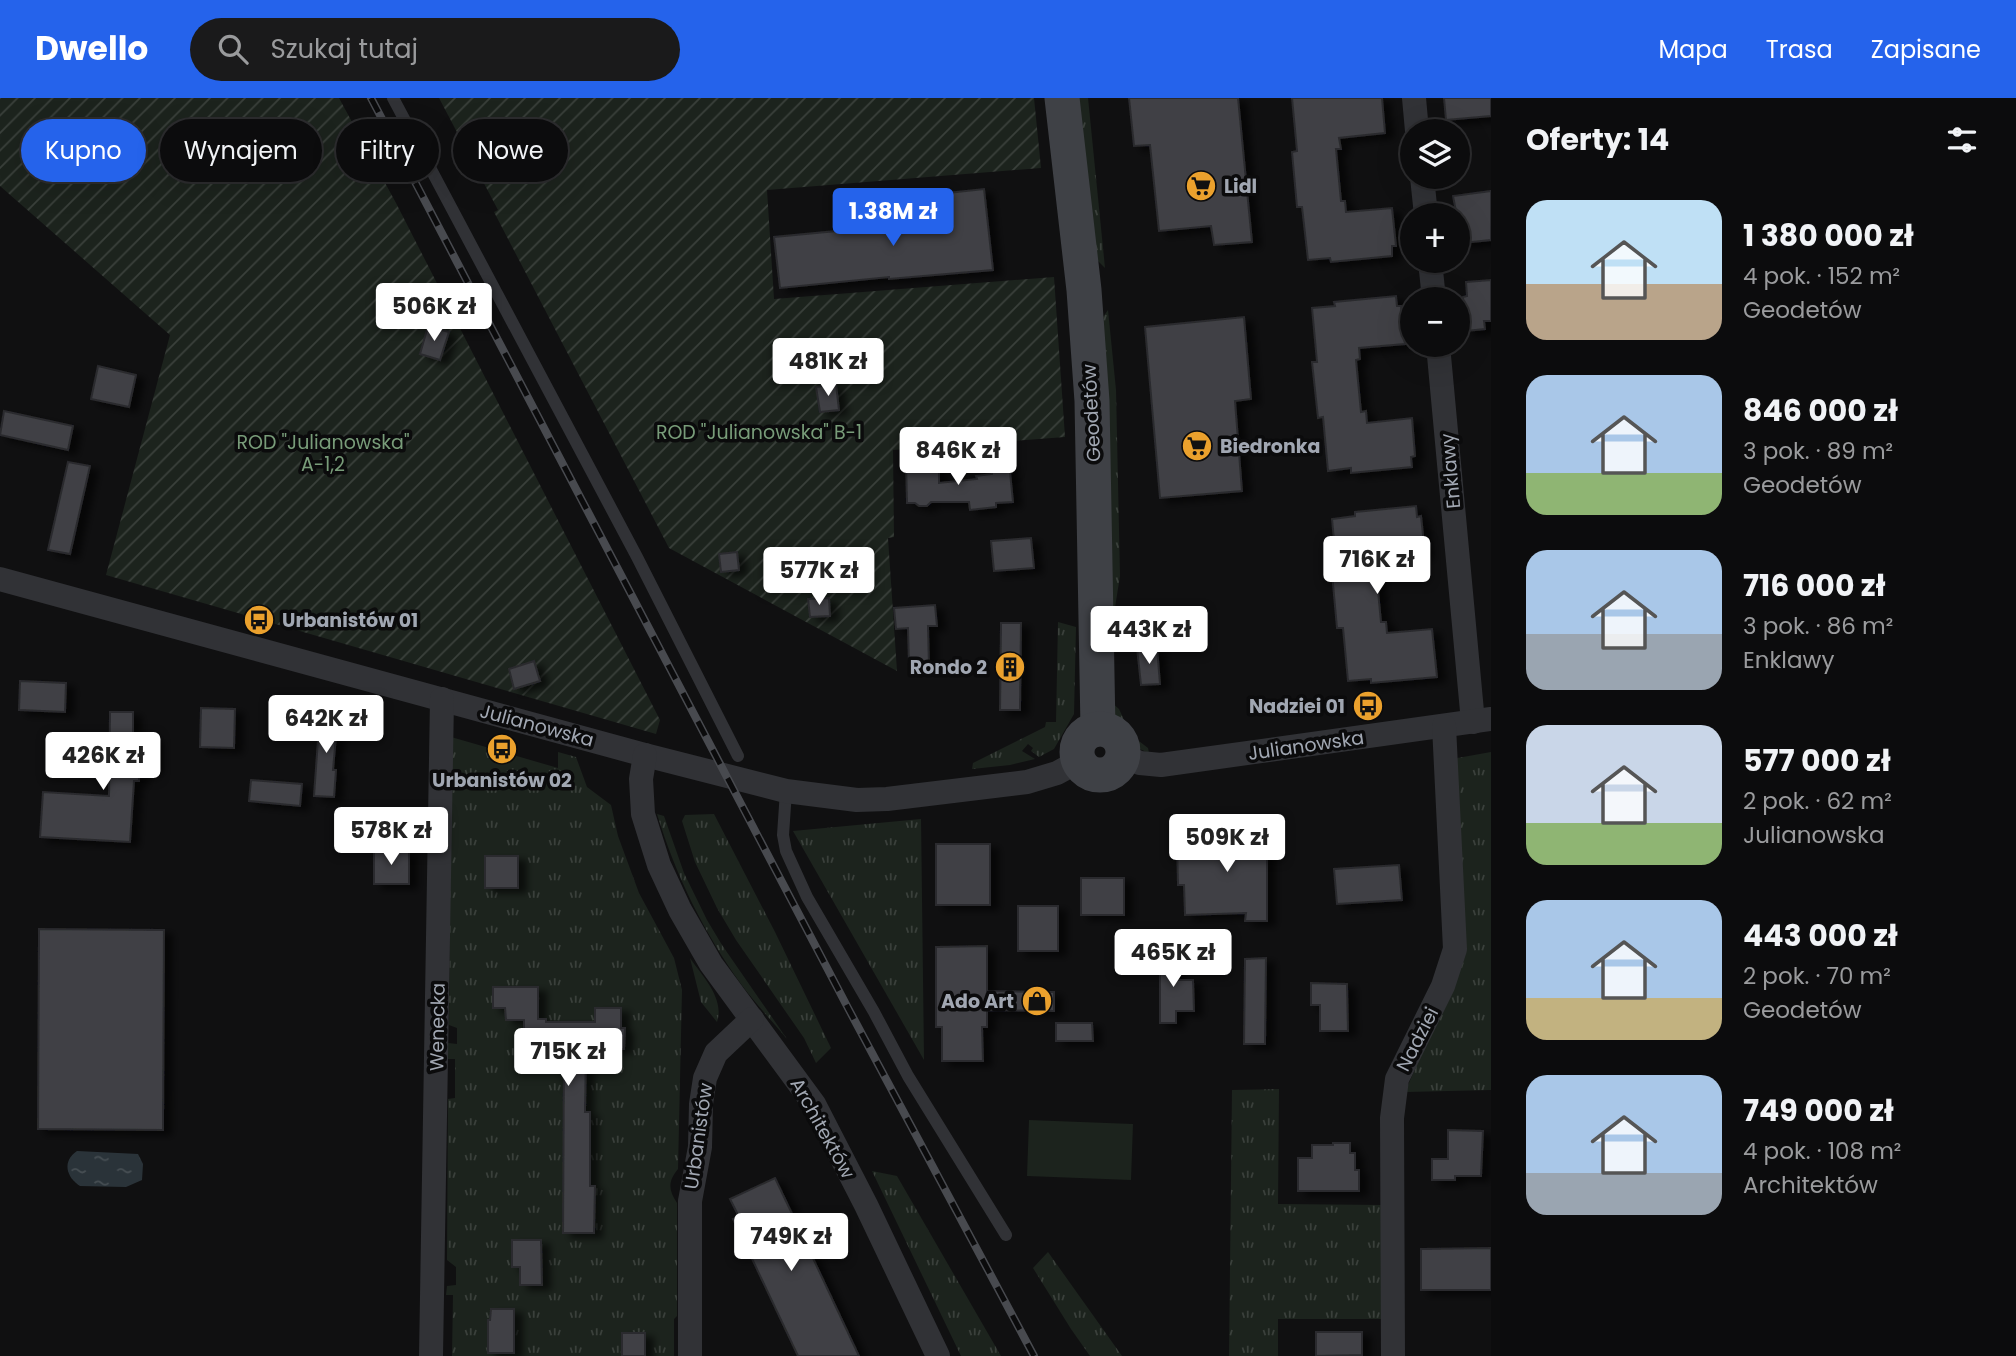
<!DOCTYPE html>
<html lang="pl">
<head>
<meta charset="utf-8">
<style>
	:root { --surface:#0c0c0d; --page:#1a1a1b; --text:#f1f3f6; --muted:#9a9b9d; --line:#2c2c2e; --accent:#2563eb }
	body { margin:0; font-family:Poppins,sans-serif; background:var(--page); color:var(--text); height:100vh; display:flex; flex-direction:column; font-size:26px; white-space:nowrap }
	* { box-sizing:border-box; margin:0 }
	p { font-size:23px; color:var(--muted) }
	.icon { flex:none; width:38px; height:38px; fill:none; stroke:currentColor; stroke-width:2; stroke-linecap:round; stroke-linejoin:round }
	.map { position:relative; flex:1; overflow:hidden }
	.panel { display:flex; flex-direction:column; background:var(--surface); width:525px }
	.panel>* { flex:none }
	.top-card { position:absolute; left:21px; top:21px; width:665px; height:63px; display:flex; gap:14px }
	.buttons { position:absolute; left:1400px; top:21px; display:grid; gap:14px }
	.buttons a { display:grid; place-items:center; width:70px; height:70px; border-radius:50%; background:var(--surface); box-shadow:0 7px 28px #0002,0 0 0 2px var(--line); font-size:35px }
	.price { position:absolute; translate:-50% -60px; padding:0 16px; border-radius:7px; background:#fff; color:#222; font-size:23px; line-height:46px; filter:drop-shadow(0 2px 4px #0008) }
	.price::after { content:''; position:absolute; left:50%; top:42px; width:21px; height:16px; margin-left:-10px; background:inherit; clip-path:polygon(0 0,100% 0,50% 100%) }
	.price.active { background:var(--accent); color:#fff }
	ul { padding:0; list-style:none }
	li { display:flex; align-items:center; gap:21px; height:175px; padding:0 35px }
	li span { display:grid; place-items:center; flex:none; width:196px; height:140px; border-radius:21px; color:#555 }
	li>.icon { margin-inline-start:auto }
	span .icon { width:84px; height:84px; fill:#fffc; stroke-width:1 }
	li b { font-size:30px }
	h2 { display:flex; justify-content:space-between; align-items:center; height:84px; padding:0 35px; font-size:30px }
	.tag { padding:0 24px; border-radius:32px; background:var(--surface); box-shadow:0 7px 28px #0002,0 0 0 2px var(--line); font-size:24px; line-height:63px }
	.tag.active { background:var(--accent); color:#fff }
	header { display:flex; align-items:center; gap:42px; box-sizing:border-box; height:98px; padding:0 35px; background:var(--accent); color:#fff }
	header strong { font-size:33px }
	nav { display:flex; gap:38px; margin-inline-start:auto; font-size:24px }
	.search { width:490px; height:63px; background:var(--page); display:flex; align-items:center; gap:18px; box-sizing:border-box; padding:0 24px; border-radius:38px; color:var(--muted); font-size:26px }
	main { display:flex; flex:1; min-height:0 }
	.map>svg:first-child { display:block }
	.grass { fill:url(#grass-tufts) }
	.garden { fill:url(#garden-furrows) }
	.pitch { fill:#1c231d }
	.water { fill:url(#water-ripples) }
	.building { fill:#3f4044; stroke:#2a2a2d; stroke-width:2; filter:url(#shadow) }
	.lines { fill:none; stroke-linecap:round; stroke-linejoin:round }
	.lane { stroke:#313236; stroke-width:12 }
	.street { stroke:#313236; stroke-width:24 }
	.secondary { stroke:#3f4146; stroke-width:35 }
	.rail-casing { stroke:#484a4f; stroke-width:8 }
	.rail { stroke:#0b0b0c; stroke-width:5; stroke-dasharray:16; stroke-linecap:butt }
	.labels { text-anchor:middle; stroke-width:7; stroke-linejoin:round; paint-order:stroke }
	.poi-label { font-size:19px; font-weight:bold; fill:#a1a7b2; stroke:#0b0b0c; text-anchor:start }
	.street-label { font-size:19px; fill:#a1a7b2; stroke:#0b0b0c }
	.park-label { font-size:19px; fill:#789c79; stroke:#0b0b0c }
</style>
</head>
<body>
<header>
<strong>Dwello</strong>
<div class="search"><svg class="icon" aria-label="search" viewBox="0 0 24 24"><circle cx="10" cy="10" r="6"/><path d="M15 15l6 6"/></svg>Szukaj tutaj</div>
<nav><a>Mapa</a><a>Trasa</a><a>Zapisane</a></nav>
</header>
<main>
<div class="map">
<svg width="1491" height="1258" viewBox="0 0 1491 1258">
	<defs>
		<pattern id="grass-tufts" width="24" height="20" patternUnits="userSpaceOnUse" patternTransform="scale(1.75)"><rect width="24" height="20" fill="#1c231d"/><path d="M3 7l-1-3M5 7V3M7 7l1-3M15 17l-1-3M17 17v-4M19 17l1-3" fill="none" stroke="#3a403b"/></pattern>
		<pattern id="garden-furrows" width="10" height="10" patternUnits="userSpaceOnUse" patternTransform="scale(1.75)"><rect width="10" height="10" fill="#1c231d"/><path d="M-1 1l2-2M0 10L10 0M9 11l2-2" fill="none" stroke="#3a403b"/></pattern>
		<pattern id="water-ripples" width="26" height="14" patternUnits="userSpaceOnUse" patternTransform="scale(1.75)"><rect width="26" height="14" fill="#2a3339"/><path d="M2 4q2-2 4 0t4 0M15 11q2-2 4 0t4 0" fill="none" stroke="#464e53"/></pattern>
		<filter id="shadow"><feDropShadow dx="8" dy="4.5" stdDeviation="3.5" flood-color="#0009"/></filter>
	</defs>
	<rect width="100%" height="100%" fill="#101011"/>
	<g class="grass">
		<path d="M 1073,0 L 1088,0 L 1105,170 L 1095,160 Z"/>
		<path d="M 1108,212 L 1116,292 L 1120,478 L 1113,522 L 1103,219 Z"/>
		<path d="M 1058,524 L 1076,529 L 1074,616 L 1054,651 L 1039,659 L 1031,653 L 1033,650 L 1028,646 L 1022,653 L 1035,661 L 1010,667 L 972,671 L 973,665 L 1045,629 L 1046,624 L 1056,624 Z"/>
		<path d="M 1111,604 L 1119,611 L 1131,637 L 1148,650 L 1149,655 L 1135,649 L 1115,624 Z"/>
		<path d="M 451,639 L 558,670 L 558,654 L 576,659 L 587,689 L 611,707 L 618,738 L 639,795 L 674,860 L 682,892 L 678,1071 C 668,1083 668,1092 677,1105 L 677,1218 L 674,1221 L 674,1258 L 452,1258 L 453,1197 L 446,1197 L 447,1188 L 456,1187 L 456,1169 L 447,1162 L 448,1001 L 455,1000 L 455,961 L 448,961 L 448,945 L 457,946 L 457,930 L 449,927 Z"/>
		<path d="M 1491,654 L 1491,992 L 1405,994 L 1465,857 L 1452,661 Z"/>
		<path d="M 657,716 L 664,718 L 684,775 L 707,822 L 722,847 L 787,941 C 772,923 755,905 741,886 C 703,833 676,778 657,716 Z"/>
		<path d="M 714,716 L 775,834 L 831,950 L 816,965 L 804,940 L 736,842 L 717,810 L 695,764 L 682,723 L 685,717 Z"/>
		<path d="M 921,721 L 924,962 L 793,733 Z"/>
		<path d="M 690,860 C 702,878 725,900 717,924 L 701,904 Z"/>
		<path d="M 1279,991 L 1278,1106 L 1383,1107 L 1383,1221 L 1278,1221 L 1278,1258 L 1229,1258 L 1232,992 Z"/>
		<path d="M 872,1073 L 897,1078 L 1001,1258 L 961,1258 Z"/>
		<path d="M 1048,1154 L 1122,1258 L 1090,1258 L 1071,1231 L 1033,1170 Z"/>
	</g>
	<g class="garden">
		<path d="M 0,0 L 339,0 L 396,105 L 660,622 L 656,636 L 106,477 L 170,237 L 0,88 Z"/>
		<path d="M 439,0 L 1034,0 L 1041,70 L 767,92 L 774,201 L 1054,179 L 1065,339 L 893,352 L 894,439 L 888,440 L 897,573 L 669,450 L 494,114 L 498,112 Z"/>
	</g>
	<path class="pitch" d="M 1029,1022 L 1133,1026 L 1131,1082 L 1027,1078 Z"/>
	<path class="water" d="M 77,1053 L 138,1056 L 143,1066 L 142,1082 L 126,1089 L 80,1088 C 66,1079 62,1063 77,1053 Z"/>
	<g class="building">
		<path d="M 1129,0 L 1238,0 L 1252,144 L 1214,147 L 1211,128 L 1159,133 L 1150,47 L 1134,48 Z"/>
		<path d="M 1292,0 L 1382,0 L 1385,35 L 1339,40 L 1341,51 L 1336,51 L 1341,103 L 1345,103 L 1346,114 L 1392,110 L 1396,148 L 1392,148 L 1392,158 L 1331,164 L 1330,160 L 1308,162 L 1302,109 L 1297,109 L 1292,54 L 1297,53 Z"/>
		<path d="M 1444,0 L 1491,0 L 1491,18 L 1446,22 Z"/>
		<path d="M 984,91 L 993,172 L 889,181 L 889,179 L 780,190 L 774,139 L 941,123 L 938,96 Z"/>
		<path d="M 1491,93 L 1491,142 L 1462,145 L 1453,98 Z"/>
		<path d="M 1491,182 L 1491,223 L 1484,223 L 1485,231 L 1466,233 L 1463,199 L 1467,198 L 1466,184 Z"/>
		<path d="M 1396,198 L 1397,208 L 1401,208 L 1405,246 L 1359,250 L 1360,261 L 1356,262 L 1361,314 L 1366,313 L 1367,325 L 1412,320 L 1415,358 L 1411,359 L 1412,369 L 1351,375 L 1351,370 L 1328,373 L 1323,319 L 1318,320 L 1312,264 L 1317,264 L 1312,210 L 1335,208 L 1334,204 Z"/>
		<path d="M 1244,219 L 1251,301 L 1235,303 L 1242,393 L 1160,400 L 1145,229 Z"/>
		<path d="M 428,228 L 449,234 L 440,262 L 420,256 Z"/>
		<path d="M 98,268 L 136,277 L 129,309 L 91,301 Z"/>
		<path d="M 836,286 L 839,312 L 820,314 L 816,289 Z"/>
		<path d="M 4,313 L 73,328 L 68,352 L 0,337 Z"/>
		<path d="M 68,364 L 90,368 L 70,456 L 48,452 Z"/>
		<path d="M 906,364 L 939,364 L 939,385 L 977,381 L 976,378 L 992,376 L 991,365 L 1009,364 L 1013,404 L 996,405 L 996,409 L 970,412 L 969,404 L 931,404 L 927,408 L 919,408 L 915,405 L 907,405 Z"/>
		<path d="M 1416,408 L 1417,419 L 1421,418 L 1425,456 L 1379,460 L 1380,472 L 1376,472 L 1381,524 L 1386,524 L 1387,535 L 1432,531 L 1437,579 L 1371,585 L 1371,581 L 1348,583 L 1343,530 L 1337,530 L 1332,475 L 1337,474 L 1332,421 L 1355,418 L 1355,414 Z"/>
		<path d="M 1031,440 L 1034,470 L 994,473 L 991,443 Z"/>
		<path d="M 737,454 L 739,472 L 721,474 L 719,456 Z"/>
		<path d="M 829,500 L 830,518 L 810,519 L 808,501 Z"/>
		<path d="M 935,507 L 937,528 L 928,528 L 929,568 L 909,568 L 908,530 L 896,531 L 894,510 Z"/>
		<path d="M 1001,525 L 1021,525 L 1020,612 L 1000,612 Z"/>
		<path d="M 1157,549 L 1160,586 L 1141,587 L 1137,550 Z"/>
		<path d="M 534,563 L 540,583 L 514,591 L 509,571 Z"/>
		<path d="M 20,583 L 66,585 L 65,614 L 19,612 Z"/>
		<path d="M 201,610 L 235,611 L 234,650 L 200,649 Z"/>
		<path d="M 320,613 L 338,615 L 333,672 L 336,672 L 334,699 L 314,698 Z"/>
		<path d="M 110,614 L 133,614 L 133,636 L 139,636 L 139,641 L 154,641 L 154,669 L 139,670 L 139,683 L 134,683 L 130,744 L 40,739 L 43,694 L 109,698 Z"/>
		<path d="M 251,682 L 302,686 L 300,708 L 249,703 Z"/>
		<path d="M 1246,717 L 1267,717 L 1267,823 L 1245,823 L 1246,815 L 1185,817 L 1184,787 L 1178,787 L 1177,745 L 1246,743 Z"/>
		<rect x="936" y="746" width="54" height="61"/>
		<path d="M 374,751 L 409,752 L 409,786 L 374,786 Z"/>
		<rect x="485" y="758" width="33" height="32"/>
		<path d="M 1399,767 L 1402,802 L 1337,806 L 1334,771 Z"/>
		<rect x="1081" y="780" width="43" height="37"/>
		<rect x="1018" y="808" width="40" height="45"/>
		<path d="M 39,831 L 164,832 L 163,1032 L 38,1031 Z"/>
		<path d="M 987,848 L 987,893 L 1054,894 L 1054,913 L 987,912 L 987,929 L 982,929 L 983,963 L 942,963 L 942,929 L 936,929 L 936,849 Z"/>
		<path d="M 1160,853 L 1178,853 L 1177,882 L 1193,882 L 1194,913 L 1176,913 L 1176,925 L 1160,925 Z"/>
		<path d="M 1266,860 L 1265,946 L 1244,946 L 1245,861 Z"/>
		<path d="M 1311,885 L 1347,886 L 1348,933 L 1320,933 L 1320,907 L 1311,907 Z"/>
		<path d="M 493,889 L 538,889 L 538,921 L 546,921 L 546,924 L 595,924 L 595,910 L 621,910 L 621,930 L 625,930 L 624,951 L 586,952 L 585,1014 L 590,1014 L 590,1088 L 595,1088 L 594,1135 L 563,1135 L 564,951 L 524,950 L 524,922 L 506,922 L 505,910 L 493,910 Z"/>
		<path d="M 1056,925 L 1092,925 L 1093,943 L 1056,943 Z"/>
		<path d="M 1448,1032 L 1483,1033 L 1481,1078 L 1455,1078 L 1455,1082 L 1432,1082 L 1432,1061 L 1448,1061 Z"/>
		<path d="M 1333,1045 L 1350,1045 L 1350,1055 L 1355,1055 L 1355,1072 L 1359,1072 L 1359,1093 L 1298,1093 L 1298,1060 L 1312,1060 L 1312,1047 L 1333,1047 Z"/>
		<path d="M 775,1080 L 795,1122 L 859,1258 L 798,1258 L 746,1148 L 733,1121 L 739,1119 L 730,1101 Z"/>
		<path d="M 512,1142 L 541,1142 L 542,1187 L 520,1187 L 520,1169 L 512,1169 Z"/>
		<path d="M 1491,1150 L 1491,1192 L 1421,1192 L 1421,1151 Z"/>
		<path d="M 491,1211 L 514,1211 L 514,1255 L 488,1255 L 488,1222 L 490,1222 Z"/>
		<path d="M 1316,1234 L 1362,1234 L 1362,1257 L 1316,1258 Z"/>
		<rect x="622" y="1235" width="23" height="23"/>
	</g>
	<g class="lines">
		<g class="lane">
			<path d="M 393,0 L 637,459 L 738,658"/>
			<path d="M 786,693 L 783,737 L 786,753 L 807,799 L 874,914 L 908,978 L 1006,1137"/>
		</g>
		<g class="street">
			<path d="M 1414,0 L 1417,33"/>
			<path d="M 1422,79 L 1426,117"/>
			<path d="M 1430,163 L 1434,201"/>
			<path d="M 1438,247 L 1473,624"/>
			<path d="M 0,481 L 645,657 L 786,693 L 857,702 L 887,701 L 1027,684 L 1057,675 L 1079,663"/>
			<path d="M 645,657 L 641,681 L 643,716 L 659,767 L 680,812 L 711,866 L 814,1006 L 866,1107 L 938,1258"/>
			<path d="M 1122,658 L 1140,665 L 1161,667 L 1491,621"/>
			<path d="M 431,1258 L 442,601"/>
			<path d="M 690,1258 L 690,1103 L 700,1049 L 701,1006 L 705,980 L 716,955 L 752,921"/>
			<path d="M 1393,1258 L 1392,1020 L 1397,981 L 1443,888 L 1455,851 L 1444,628"/>
		</g>
		<g class="secondary">
			<path d="M 1062,0 L 1084,192 L 1092,303 L 1098,631"/>
			<circle cx="1100" cy="654" r="23"/>
		</g>
		<g class="rail-casing">
			<path id="rail" d="M 371,0 L 848,910 L 1034,1258"/>
		</g>
		<use href="#rail" class="rail"/>
	</g>
	<defs>
		<g id="supermarket-disc" transform="scale(1.575)"><circle r="9.5" fill="#eba12d" stroke="#0b0b0c"/><path d="M-6-5.5h2.5l.6 2H6L4.5 2H-2.5L-4.4-4H-6ZM-1.5 3.2a1.3 1.3 0 1 0 .1 0ZM3 3.2a1.3 1.3 0 1 0 .1 0Z" fill="#111"/></g>
		<g id="bus-disc" transform="scale(1.575)"><circle r="9.5" fill="#eba12d" stroke="#0b0b0c"/><path d="M-5-6H5V4H4V6H2V4H-2V6H-4V4H-5ZM-3.5-4V0h7V-4ZM-3.5 1.2v1.5H-2V1.2ZM2 1.2v1.5H3.5V1.2Z" fill="#111"/></g>
		<g id="building-disc" transform="scale(1.575)"><circle r="9.5" fill="#eba12d" stroke="#0b0b0c"/><path d="M-4-6H4V6H1V3H-1V6H-4ZM-2.5-4.3h1.7v1.8h-1.7ZM.8-4.3h1.7v1.8H.8ZM-2.5-1h1.7V.8h-1.7ZM.8-1h1.7V.8H.8Z" fill="#111"/></g>
		<g id="shop-disc" transform="scale(1.575)"><circle r="9.5" fill="#eba12d" stroke="#0b0b0c"/><path d="M-5-2.5h2.3a2.7 3.5 0 0 1 5.4 0H5L5.5 6h-11ZM-1.5-2.5h3a1.5 2.3 0 0 0-3 0Z" fill="#111"/></g>
	</defs>
	<g fill-rule="evenodd">
		<use href="#supermarket-disc" x="1201" y="88"/>
		<use href="#supermarket-disc" x="1197" y="348"/>
		<use href="#bus-disc" x="259" y="522"/>
		<use href="#building-disc" x="1010" y="569"/>
		<use href="#bus-disc" x="1368" y="608"/>
		<use href="#bus-disc" x="502" y="651"/>
		<use href="#shop-disc" x="1037" y="903"/>
	</g>
	<g class="labels">
		<g class="poi-label">
			<text x="1224" y="95">Lidl</text>
			<text x="1220" y="355">Biedronka</text>
			<text x="282" y="529">Urbanistów 01</text>
			<text x="987" y="576" text-anchor="end">Rondo 2</text>
			<text x="1345" y="615" text-anchor="end">Nadziei 01</text>
			<text x="502" y="689" text-anchor="middle">Urbanistów 02</text>
			<text x="1014" y="910" text-anchor="end">Ado Art</text>
		</g>
		<g class="street-label">
			<text transform="translate(1091 315) rotate(-93)" y="7">Geodetów</text>
			<text transform="translate(1450 373) rotate(-95)" y="7">Enklawy</text>
			<text transform="translate(537 627) rotate(15)" y="7">Julianowska</text>
			<text transform="translate(1306 647) rotate(-8)" y="7">Julianowska</text>
			<text transform="translate(437 929) rotate(-89)" y="7">Wenecka</text>
			<text transform="translate(1417 941) rotate(-63)" y="7">Nadziei</text>
			<text transform="translate(823 1030) rotate(61)" y="7">Architektów</text>
			<text transform="translate(698 1038) rotate(-82)" y="7">Urbanistów</text>
		</g>
		<g class="park-label">
			<text x="759" y="341">ROD "Julianowska" B-1</text>
			<text x="323" y="351">ROD "Julianowska"<tspan x="323" dy="22">A-1,2</tspan></text>
		</g>
	</g>
</svg>
<div class="buttons">
<a><svg class="icon" aria-label="layers" viewBox="0 0 24 24"><path d="M12 4l9 5-9 5-9-5zM3 14l9 5 9-5"/></svg></a>
<a>+</a>
<a>−</a>
</div>
<b class="price active" style="left:893px;top:150px">1.38M zł</b>
<b class="price" style="left:434px;top:245px">506K zł</b>
<b class="price" style="left:828px;top:300px">481K zł</b>
<b class="price" style="left:958px;top:389px">846K zł</b>
<b class="price" style="left:1377px;top:498px">716K zł</b>
<b class="price" style="left:819px;top:509px">577K zł</b>
<b class="price" style="left:1149px;top:568px">443K zł</b>
<b class="price" style="left:326px;top:657px">642K zł</b>
<b class="price" style="left:103px;top:694px">426K zł</b>
<b class="price" style="left:391px;top:769px">578K zł</b>
<b class="price" style="left:1227px;top:776px">509K zł</b>
<b class="price" style="left:1173px;top:891px">465K zł</b>
<b class="price" style="left:568px;top:990px">715K zł</b>
<b class="price" style="left:791px;top:1175px">749K zł</b>
<div class="top-card">
<a class="tag active">Kupno</a>
<a class="tag">Wynajem</a>
<a class="tag">Filtry</a>
<a class="tag">Nowe</a>
</div>
</div>
<section class="panel">
<h2>Oferty: 14<svg class="icon" aria-label="filters" viewBox="0 0 24 24"><path d="M4 7h16M4 17h16"/><circle cx="9" cy="7" r="2"/><circle cx="15" cy="17" r="2"/></svg></h2>
<ul>
<li><span style="background:linear-gradient(#bfe0f5 60%,#b9a48a 0)"><svg class="icon" aria-label="home" viewBox="0 0 24 24"><path d="M3 11l9-7 9 7M6 9v11h12V9"/></svg></span><div><b>1 380 000 zł</b><p>4 pok. · 152 m²</p><p>Geodetów</p></div></li>
<li><span style="background:linear-gradient(#a9c7e8 70%,#8fb573 0)"><svg class="icon" aria-label="home" viewBox="0 0 24 24"><path d="M3 11l9-7 9 7M6 9v11h12V9"/></svg></span><div><b>846 000 zł</b><p>3 pok. · 89 m²</p><p>Geodetów</p></div></li>
<li><span style="background:linear-gradient(#a9c7e8 60%,#9aa5b1 0)"><svg class="icon" aria-label="home" viewBox="0 0 24 24"><path d="M3 11l9-7 9 7M6 9v11h12V9"/></svg></span><div><b>716 000 zł</b><p>3 pok. · 86 m²</p><p>Enklawy</p></div></li>
<li><span style="background:linear-gradient(#c9d6e8 70%,#8fb573 0)"><svg class="icon" aria-label="home" viewBox="0 0 24 24"><path d="M3 11l9-7 9 7M6 9v11h12V9"/></svg></span><div><b>577 000 zł</b><p>2 pok. · 62 m²</p><p>Julianowska</p></div></li>
<li><span style="background:linear-gradient(#a9c7e8 70%,#c2b280 0)"><svg class="icon" aria-label="home" viewBox="0 0 24 24"><path d="M3 11l9-7 9 7M6 9v11h12V9"/></svg></span><div><b>443 000 zł</b><p>2 pok. · 70 m²</p><p>Geodetów</p></div></li>
<li><span style="background:linear-gradient(#a9c7e8 70%,#9aa5b1 0)"><svg class="icon" aria-label="home" viewBox="0 0 24 24"><path d="M3 11l9-7 9 7M6 9v11h12V9"/></svg></span><div><b>749 000 zł</b><p>4 pok. · 108 m²</p><p>Architektów</p></div></li>
</ul>
</section>
</main>
</body>
</html>
